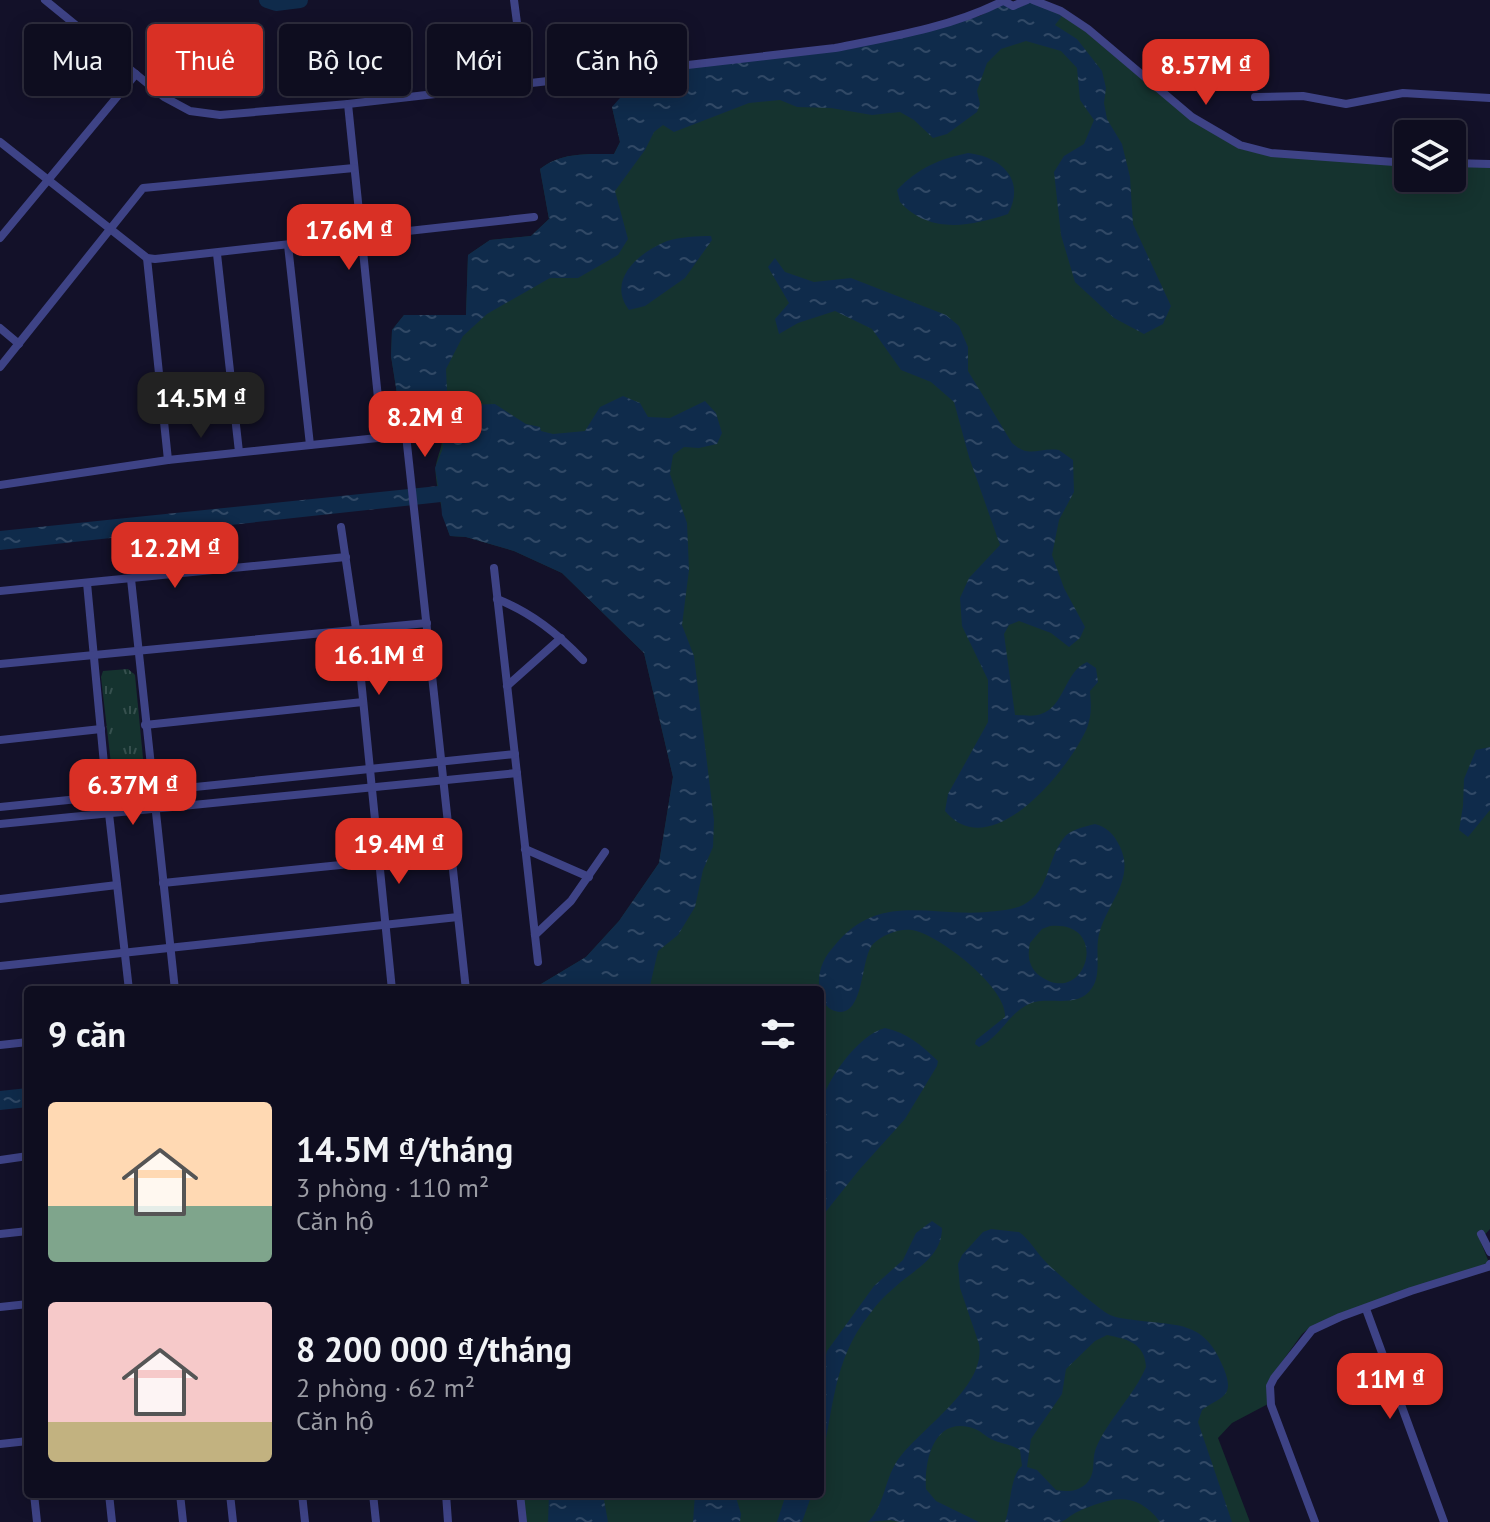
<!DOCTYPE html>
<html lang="vi">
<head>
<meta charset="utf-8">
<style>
	:root { --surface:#0e0d1f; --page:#171628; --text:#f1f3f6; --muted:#9b9ca4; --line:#2e2d3d; --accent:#d93025 }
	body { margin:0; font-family:"PT Sans",sans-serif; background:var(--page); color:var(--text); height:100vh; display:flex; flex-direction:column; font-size:30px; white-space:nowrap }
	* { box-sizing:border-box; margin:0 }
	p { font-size:26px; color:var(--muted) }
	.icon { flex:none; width:44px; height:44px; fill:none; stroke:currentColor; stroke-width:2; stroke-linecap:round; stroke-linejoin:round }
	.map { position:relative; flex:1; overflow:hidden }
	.drawer { position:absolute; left:24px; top:986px; width:800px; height:512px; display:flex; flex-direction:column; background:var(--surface); border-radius:8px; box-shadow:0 4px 20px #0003,0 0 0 2px var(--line) }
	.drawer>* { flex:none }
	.hud { position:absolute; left:24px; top:24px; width:800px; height:72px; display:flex; gap:16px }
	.controls { position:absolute; left:1394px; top:120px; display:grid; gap:16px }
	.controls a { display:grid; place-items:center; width:72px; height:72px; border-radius:8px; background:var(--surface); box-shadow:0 4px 20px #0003,0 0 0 2px var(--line); font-size:40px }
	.price { position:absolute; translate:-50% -68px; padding:0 18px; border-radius:16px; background:var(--accent); color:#fff; font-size:26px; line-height:52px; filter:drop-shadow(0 2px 4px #0008) }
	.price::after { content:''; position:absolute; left:50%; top:48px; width:24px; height:18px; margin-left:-12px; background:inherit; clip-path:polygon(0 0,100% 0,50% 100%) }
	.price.active { background:#222; color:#fff }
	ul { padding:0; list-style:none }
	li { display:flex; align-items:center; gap:24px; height:200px; padding:0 24px }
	li span { display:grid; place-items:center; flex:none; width:224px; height:160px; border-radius:8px; color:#555 }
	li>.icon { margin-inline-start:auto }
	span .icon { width:96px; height:96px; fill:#fffc; stroke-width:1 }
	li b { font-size:34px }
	h2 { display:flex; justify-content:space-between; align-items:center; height:96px; padding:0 24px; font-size:34px }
	.tag { padding:0 28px; border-radius:8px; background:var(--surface); box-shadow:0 4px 20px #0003,0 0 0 2px var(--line); font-size:28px; line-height:72px }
	.tag.active { background:var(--accent); color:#fff }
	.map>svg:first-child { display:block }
	.grass { fill:#15332f }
	.park { fill:url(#park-tufts) }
	.water { fill:url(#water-ripples); fill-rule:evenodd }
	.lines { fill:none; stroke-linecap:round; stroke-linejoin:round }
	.river { stroke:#0f2b4b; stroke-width:16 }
	.minor { stroke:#3e4386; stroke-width:8 }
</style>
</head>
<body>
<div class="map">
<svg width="1490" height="1522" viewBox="0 0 1490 1522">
	<defs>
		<pattern id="park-tufts" width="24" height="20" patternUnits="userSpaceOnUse" patternTransform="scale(2)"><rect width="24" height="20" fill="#15332f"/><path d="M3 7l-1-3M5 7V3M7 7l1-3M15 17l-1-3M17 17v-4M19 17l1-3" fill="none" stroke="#36504e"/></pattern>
		<pattern id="water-ripples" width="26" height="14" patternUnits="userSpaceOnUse" patternTransform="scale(2)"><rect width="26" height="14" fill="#0f2b4b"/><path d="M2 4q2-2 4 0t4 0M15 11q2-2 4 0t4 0" fill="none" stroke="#314966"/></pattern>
	</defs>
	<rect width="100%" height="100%" fill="#131129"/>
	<path class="grass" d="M 1029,2 L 1060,14 L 1086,32 L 1192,121 L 1238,148 L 1270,156 L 1408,166 L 1408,178 L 1452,178 L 1452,166 L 1490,167 L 1490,1229 L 1480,1240 L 1488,1260 L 1486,1264 L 1310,1327 L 1302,1334 L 1271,1377 L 1268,1404 L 1232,1423 L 1218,1438 L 1250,1522 L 526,1522 L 523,1494 L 820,1494 L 820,990 L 531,990 L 586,957 L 619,921 L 659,863 L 673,777 L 644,653 L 562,573 L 514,551 L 466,537 L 450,536 C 445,523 433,478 436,465 C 440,447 443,449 442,427 L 417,402 L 408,405 L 398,400 L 391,356 L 392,330 L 404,315 L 466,315 L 468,255 L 490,240 L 531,236 L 549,219 L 540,169 C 561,152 588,154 614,154 L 620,142 L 612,107 L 896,39 L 980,16 L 1003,4 C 1013,10 1020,9 1029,2 Z"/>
	<path class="park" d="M 128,669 L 135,675 L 145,779 L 139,785 L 118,786 L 113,781 L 101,677 L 103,671 Z"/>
	<g class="water">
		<path d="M 1029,2 L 1062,16 L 1055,25 L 1077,39 L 1102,71 L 1106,88 L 1104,103 L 1107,119 L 1122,144 L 1130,177 L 1133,224 L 1171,306 L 1163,324 L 1144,334 L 1114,318 L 1075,282 L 1061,235 L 1054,172 L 1064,156 L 1084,144 L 1094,120 L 1080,100 L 1077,68 L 1061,51 L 1026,41 L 1001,49 L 987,63 L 977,91 L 980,104 L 977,112 L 947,134 L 933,138 L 914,120 L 900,112 L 872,115 L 831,108 L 797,107 L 780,100 L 749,103 L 674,132 L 663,125 L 654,132 L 645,150 L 615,191 L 628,239 L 618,255 L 578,278 L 550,278 L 487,314 L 463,336 L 446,369 L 447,391 L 454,402 L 466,405 L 495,404 L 526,424 L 540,427 L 541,431 L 553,434 L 585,431 L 600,407 L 623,396 L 640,403 L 648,417 L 670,418 L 705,401 L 716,413 L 722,433 L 717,444 L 699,448 L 684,447 L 673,455 L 670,474 L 687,523 L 689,570 L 682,625 L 694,656 L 714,820 L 713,847 L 703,870 L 695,907 L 678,935 L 658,951 L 649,990 L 531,990 L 586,957 L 619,921 L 659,863 L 673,777 L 644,653 L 562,573 L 514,551 L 466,537 L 450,536 L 442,515 L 441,502 L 0,550 L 0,531 L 438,486 L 435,468 L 443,448 L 442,427 L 417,402 L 408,405 L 398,400 L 391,356 L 392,330 L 404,315 L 466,315 L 468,255 L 490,240 L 531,236 L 549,219 L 540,169 C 561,152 588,154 614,154 L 620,142 L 612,107 L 642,73 L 896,39 L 980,16 L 1003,4 C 1013,10 1020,9 1029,2 Z"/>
		<path d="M 968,153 C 1002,157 1026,180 1008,214 C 971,226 930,235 900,202 L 897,190 C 918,168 939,159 968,153 Z"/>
		<path d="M 711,236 L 712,240 L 685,278 L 645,306 L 629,310 C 606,280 639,252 667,241 C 679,237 698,236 711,236 Z"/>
		<path d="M 775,258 L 785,272 L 814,282 L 851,278 L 946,315 L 959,326 L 968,347 L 968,371 L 1012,443 C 1030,459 1038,447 1059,450 L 1073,460 L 1074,492 L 1059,520 L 1052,555 L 1064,588 L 1085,627 L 1080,638 L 1069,647 L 1051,633 L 1019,621 L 1009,625 L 1004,634 L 1015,715 C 1023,715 1034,717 1041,714 C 1065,706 1064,672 1087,662 L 1096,668 L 1098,682 L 1090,691 C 1091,705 1092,715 1087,728 C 1070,768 991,867 945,811 L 948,794 L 988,722 L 988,680 L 962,626 L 960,598 L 969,578 L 1000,545 L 969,457 L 954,402 L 931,382 L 901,370 L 872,329 L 835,311 L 798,323 L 779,334 L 775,319 L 789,303 L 768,267 Z"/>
		<path d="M 1490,747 L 1490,810 L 1468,837 L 1459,830 L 1463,806 L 1464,779 L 1476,750 Z"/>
		<path d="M 1095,824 C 1106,827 1113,833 1118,843 C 1139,880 1103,905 1098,940 C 1096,955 1101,975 1092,988 C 1078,1010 1048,995 1029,1004 C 1009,1013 1000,1037 979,1047 L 975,1044 L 976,1040 L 1005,1017 C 1008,988 938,934 912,930 C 899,928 882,935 873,944 C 860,958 865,1020 835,1011 C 823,1008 819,992 819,982 C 819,967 825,956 835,945 C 879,892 929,917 987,912 C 999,911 1013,910 1023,905 C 1049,892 1047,860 1063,839 C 1070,829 1084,827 1095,824 ZM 1050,926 C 1112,920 1086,1009 1040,976 C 1029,968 1027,956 1030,943 L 1042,929 Z"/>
		<path d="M 885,1028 C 908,1033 921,1045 938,1061 L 937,1066 L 905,1119 L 859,1170 L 820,1219 C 820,1192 820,1165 820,1138 C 820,1128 818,1116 820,1107 C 826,1080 858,1035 885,1028 Z"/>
		<path d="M 28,1088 L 28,1107 L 0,1110 L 0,1091 Z"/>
		<path d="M 932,1221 L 942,1228 C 942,1258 913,1270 894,1288 C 884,1296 876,1305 869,1315 C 832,1361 834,1412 820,1466 L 820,1379 L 827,1351 L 874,1286 L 903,1260 L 916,1233 Z"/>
		<path d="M 991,1229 L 1019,1232 C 1029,1239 1035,1250 1043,1259 C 1054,1271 1097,1308 1110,1315 C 1117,1318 1127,1319 1134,1320 C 1179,1326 1205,1320 1224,1369 C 1235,1397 1222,1396 1202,1410 L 1198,1422 L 1232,1522 L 1160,1522 C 1135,1489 1110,1498 1077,1512 C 1072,1514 1066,1520 1061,1522 C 1049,1522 1019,1522 1005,1522 C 1011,1506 1010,1475 1022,1466 L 1020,1450 C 1011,1444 1000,1444 991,1439 C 985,1436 981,1431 975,1429 C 934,1414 924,1461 926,1489 L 936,1501 L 979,1522 L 900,1522 L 890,1520 L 868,1522 C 885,1504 884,1481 897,1461 C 920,1428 987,1387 979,1344 L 960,1288 L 958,1264 L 962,1255 L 983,1232 ZM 1107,1335 C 1127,1339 1145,1343 1146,1367 C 1134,1396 1108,1419 1096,1448 C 1091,1461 1097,1473 1086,1484 C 1077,1492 1067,1492 1056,1490 L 1037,1470 L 1027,1467 L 1031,1439 L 1062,1394 L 1066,1369 L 1095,1341 Z"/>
		<path d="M 549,1494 L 603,1494 L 608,1522 L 548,1522 Z"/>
		<path d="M 695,1494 L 735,1494 L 741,1514 L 740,1522 L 693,1522 Z"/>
		<path d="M 786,1494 L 812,1494 L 802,1522 L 777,1522 Z"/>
	</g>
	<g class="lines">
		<path class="river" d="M 267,0 L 276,3 L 300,0"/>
		<g class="minor">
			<path d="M 45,0 L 164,97 L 190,111 L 220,115 L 348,104 L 835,48 C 891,37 952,27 1003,1"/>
			<path d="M 514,0 L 525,84"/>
			<path d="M 1002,0 L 1013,6 L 1027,0"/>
			<path d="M 1033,0 L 1061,11 L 1088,29 L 1192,117 L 1240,145 L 1271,153 L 1408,163"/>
			<path d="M 1255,97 L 1303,96 L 1346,104 L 1403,93 L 1490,98"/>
			<path d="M 348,104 L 382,437"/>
			<path d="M 0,142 L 147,258 L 155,259 L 534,217"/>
			<path d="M 1452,163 L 1490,164"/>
			<path d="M 0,238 L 136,74"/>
			<path d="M 288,245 L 310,445"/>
			<path d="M 217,254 L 239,452"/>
			<path d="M 147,258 L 168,460"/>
			<path d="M 0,328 L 19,344"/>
			<path d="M 0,367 L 143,188 L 354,168"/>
			<path d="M 0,485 L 168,460 L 406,435 L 466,990"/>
			<path d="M 341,527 L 356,629 L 392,990"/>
			<path d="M 494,568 L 538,962"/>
			<path d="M 131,579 L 175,990"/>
			<path d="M 87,583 L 107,796 L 129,990"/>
			<path d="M 0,591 L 346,557"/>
			<path d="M 497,599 C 532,613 558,634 583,660"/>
			<path d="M 0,664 L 427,623"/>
			<path d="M 507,686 L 561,638"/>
			<path d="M 145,725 L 363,702"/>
			<path d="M 0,740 L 101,729"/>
			<path d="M 0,807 L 515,754"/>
			<path d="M 0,824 L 517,773"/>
			<path d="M 525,849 L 589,877"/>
			<path d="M 163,883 L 380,861"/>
			<path d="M 0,899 L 117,885"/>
			<path d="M 535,935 L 571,901 L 605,852"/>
			<path d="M 0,966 L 458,917"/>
			<path d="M 0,1045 L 28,1042"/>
			<path d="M 0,1160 L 28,1156"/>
			<path d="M 0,1234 L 28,1231"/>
			<path d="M 1481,1234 L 1490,1252"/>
			<path d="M 0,1307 L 28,1304"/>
			<path d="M 1366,1309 L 1444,1522"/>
			<path d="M 0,1444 L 28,1441"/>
			<path d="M 34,1494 L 37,1522"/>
			<path d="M 109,1494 L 112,1522"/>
			<path d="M 180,1494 L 183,1522"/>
			<path d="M 230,1494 L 233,1522"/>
			<path d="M 302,1494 L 305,1522"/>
			<path d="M 373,1494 L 376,1522"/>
			<path d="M 446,1494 L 448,1522"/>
			<path d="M 520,1494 L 523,1522"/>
			<path d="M 1315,1522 L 1271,1405 L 1270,1386 L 1274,1378 L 1312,1330 L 1340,1317 L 1411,1291 L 1488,1267 L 1490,1264"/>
		</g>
	</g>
</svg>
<div class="controls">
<a><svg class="icon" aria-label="layers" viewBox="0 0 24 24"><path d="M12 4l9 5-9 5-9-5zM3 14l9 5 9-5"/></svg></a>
</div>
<b class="price" style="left:1206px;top:107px">8.57M ₫</b>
<b class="price" style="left:349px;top:272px">17.6M ₫</b>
<b class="price active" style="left:201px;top:440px">14.5M ₫</b>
<b class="price" style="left:425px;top:459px">8.2M ₫</b>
<b class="price" style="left:175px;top:590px">12.2M ₫</b>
<b class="price" style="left:379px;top:697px">16.1M ₫</b>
<b class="price" style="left:133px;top:827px">6.37M ₫</b>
<b class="price" style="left:399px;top:886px">19.4M ₫</b>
<b class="price" style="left:1390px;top:1421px">11M ₫</b>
<div class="hud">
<a class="tag">Mua</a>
<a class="tag active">Thuê</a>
<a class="tag">Bộ lọc</a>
<a class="tag">Mới</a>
<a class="tag">Căn hộ</a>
</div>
<section class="drawer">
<h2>9 căn<svg class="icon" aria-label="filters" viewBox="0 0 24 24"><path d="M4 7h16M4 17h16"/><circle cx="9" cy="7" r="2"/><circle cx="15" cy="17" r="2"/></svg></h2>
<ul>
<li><span style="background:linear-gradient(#ffd9b3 65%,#7fa58c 0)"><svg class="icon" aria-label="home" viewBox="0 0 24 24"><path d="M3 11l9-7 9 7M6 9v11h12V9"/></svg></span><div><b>14.5M ₫/tháng</b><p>3 phòng · 110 m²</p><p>Căn hộ</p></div></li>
<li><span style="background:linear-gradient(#f6c9c9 75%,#c2b280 0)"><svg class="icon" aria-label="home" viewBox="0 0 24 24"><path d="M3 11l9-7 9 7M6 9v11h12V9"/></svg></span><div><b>8 200 000 ₫/tháng</b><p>2 phòng · 62 m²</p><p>Căn hộ</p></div></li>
</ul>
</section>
</div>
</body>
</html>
